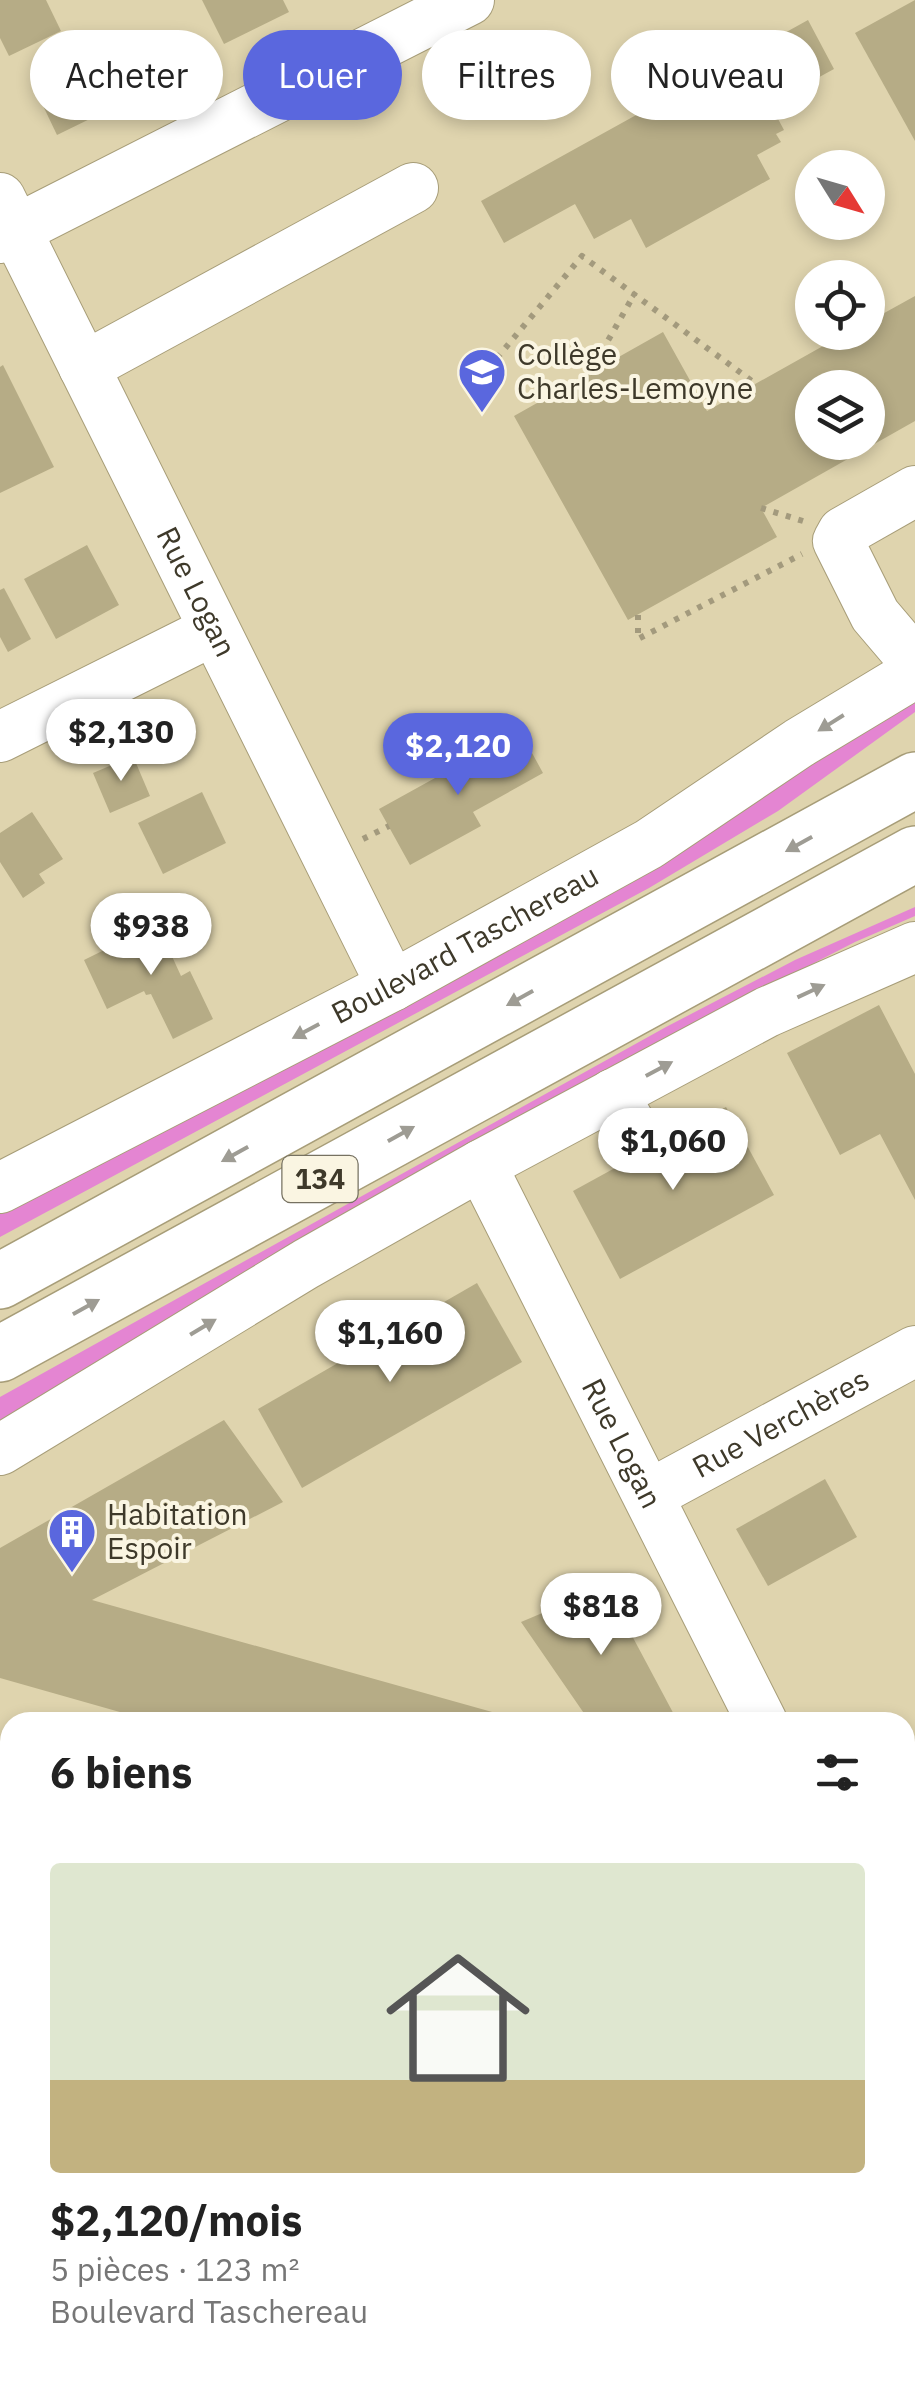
<!DOCTYPE html>
<html lang="fr">
<head>
<meta charset="utf-8">
<style>
	:root { --surface:#fff; --page:#f6f6f6; --text:#222; --muted:#767676; --line:#e0e0e0; --accent:#5a67de }
	body { margin:0; font-family:"IBM Plex Sans",sans-serif; background:var(--page); color:var(--text); height:100vh; display:flex; flex-direction:column; font-size:38px; white-space:nowrap }
	* { box-sizing:border-box; margin:0 }
	p { font-size:32px; color:var(--muted) }
	.icon { flex:none; width:55px; height:55px; fill:none; stroke:currentColor; stroke-width:2; stroke-linecap:round; stroke-linejoin:round }
	.map { position:relative; flex:1; overflow:hidden }
	.panel { position:absolute; left:0px; top:1712px; width:915px; height:672px; display:flex; flex-direction:column; background:var(--surface); border-radius:30px 30px 0 0; box-shadow:0 5px 15px #0003 }
	.panel>* { flex:none }
	.guide { position:absolute; left:30px; top:30px; width:855px; height:90px; display:flex; gap:20px }
	.needle { width:65px; rotate:127deg }
	.fabs { position:absolute; left:795px; top:150px; display:grid; gap:20px }
	.fabs a { display:grid; place-items:center; width:90px; height:90px; border-radius:50%; background:var(--surface); box-shadow:0 5px 15px #0003; font-size:50px }
	.price { position:absolute; translate:-50% -85px; padding:0 22px; border-radius:35px; background:#fff; color:#222; font-size:32px; line-height:65px; filter:drop-shadow(0 2px 5px #0008) }
	.price::after { content:''; position:absolute; left:50%; top:60px; width:30px; height:22px; margin-left:-15px; background:inherit; clip-path:polygon(0 0,100% 0,50% 100%) }
	.price.active { background:var(--accent); color:#fff }
	ul { padding:0; list-style:none }
	li { display:grid; align-content:center; gap:20px; height:530px; padding:0 50px }
	li+li { border-top:2px solid var(--line) }
	li span { display:grid; place-items:center; height:310px; border-radius:10px; color:#555 }
	li>.icon { margin-inline-start:auto }
	span .icon { width:180px; height:180px; fill:#fffc; stroke-width:1 }
	li b { font-size:42px }
	h2 { display:flex; justify-content:space-between; align-items:center; height:120px; padding:0 50px; font-size:42px }
	.pill { padding:0 35px; border-radius:45px; background:var(--surface); box-shadow:0 5px 15px #0003; font-size:35px; line-height:90px }
	.pill.active { background:var(--accent); color:#fff }
	.map>svg:first-child { display:block }
	.green { fill:#e485d2 }
	.building { fill:#b6ac86; fill-rule:evenodd }
	.lines { fill:none; stroke-linecap:round; stroke-linejoin:round }
	.minor-casing { stroke:#a79d78; stroke-width:52 }
	.highway-casing { stroke:#a79d78; stroke-width:58 }
	.path { stroke:#a39a7d; stroke-width:6; stroke-dasharray:5 8; stroke-linecap:butt }
	.minor { stroke:#fff; stroke-width:50 }
	.highway { stroke:#fff; stroke-width:55 }
	.oneway { fill:#9e9c94 }
	.labels { text-anchor:middle; stroke-width:8; stroke-linejoin:round; paint-order:stroke }
	.shield { fill:#faf5e2; stroke:#767161; stroke-width:2.5 }
	.shield-label { font-size:28px; font-weight:bold; fill:#3e392a }
	.poi-label { font-size:30px; fill:#3e392a; stroke:#faf5e2; text-anchor:start }
	.street-label { font-size:30px; fill:#3e392a; stroke:#faf5e2 }
</style>
</head>
<body>
<div class="map">
<svg width="915" height="2383" viewBox="0 0 915 2383">
	<rect width="100%" height="100%" fill="#dfd4ae"/>
	<g class="green">
		<path d="M 915,696 L 915,712 L 778,811 L 649,888 L 0,1237 L 0,1213 L 207,1107 Z"/>
		<path d="M 915,907 L 915,916 L 855,942 L 748,997 L 0,1425 L 0,1397 L 666,1027 L 795,960 Z"/>
	</g>
	<g class="building">
		<path d="M 0,0 L 46,0 L 61,31 L 9,56 L 0,38 Z"/>
		<path d="M 202,0 L 283,0 L 289,12 L 224,44 Z"/>
		<path d="M 915,0 L 915,141 L 855,33 Z"/>
		<path d="M 808,20 L 834,69 L 770,104 L 784,130 L 776,134 L 781,142 L 757,155 L 770,179 L 646,248 L 631,219 L 594,239 L 575,204 L 504,243 L 481,201 Z"/>
		<path d="M 125,45 L 147,91 L 57,135 L 35,89 Z"/>
		<path d="M 915,296 L 915,421 L 761,508 L 777,537 L 628,620 L 514,416 L 663,332 L 707,411 L 848,332 L 868,332 L 868,322 ZM 812,388 L 868,388 L 868,442 L 812,442 Z"/>
		<path d="M 3,365 L 54,467 L 0,493 L 0,367 Z"/>
		<path d="M 87,545 L 119,605 L 56,639 L 24,579 Z"/>
		<path d="M 4,588 L 31,639 L 8,652 L 0,637 L 0,590 Z"/>
		<path d="M 520,731 L 543,773 L 473,812 L 481,826 L 410,865 L 379,809 Z"/>
		<path d="M 133,756 L 150,796 L 110,813 L 93,773 Z"/>
		<path d="M 202,792 L 226,843 L 163,874 L 138,823 Z"/>
		<path d="M 32,812 L 63,859 L 39,874 L 45,883 L 23,898 L 0,862 L 0,833 Z"/>
		<path d="M 169,918 L 182,945 L 170,952 L 181,976 L 190,971 L 213,1019 L 173,1039 L 151,994 L 146,995 L 144,991 L 107,1009 L 84,960 Z"/>
		<path d="M 879,1005 L 915,1074 L 915,1200 L 880,1134 L 840,1155 L 787,1053 Z"/>
		<path d="M 726,1107 L 774,1195 L 620,1279 L 573,1191 Z"/>
		<path d="M 477,1283 L 522,1362 L 302,1488 L 258,1409 Z"/>
		<path d="M 224,1420 L 283,1502 L 92,1600 L 528,1722 L 155,1722 L 0,1678 L 0,1548 Z"/>
		<path d="M 825,1479 L 857,1537 L 768,1586 L 736,1529 Z"/>
		<path d="M 616,1582 L 644,1625 L 630,1632 L 678,1722 L 590,1722 L 521,1622 Z"/>
		<path d="M 915,1790 L 915,1827 L 905,1810 L 905,1795 Z"/>
		<path d="M 0,1966 L 10,1968 L 10,2360 L 0,2366 Z"/>
	</g>
	<g class="lines">
		<g class="minor-casing">
			<g id="minor">
				<path id="s1" d="M 0,198 L 392,986"/>
				<path d="M 0,238 L 469,0"/>
				<path d="M 84,367 L 413,188"/>
				<path d="M 915,491 L 843,532 L 838,541 L 875,615 L 915,662"/>
				<path d="M 0,737 L 214,630"/>
				<path d="M 613,1094 L 637,1136"/>
				<path id="s2" d="M 481,1165 L 762,1722"/>
				<path id="s3" d="M 0,1188 L 392,986 L 649,844 L 799,743 L 915,673"/>
				<path d="M 0,1450 L 306,1264 L 481,1165 L 767,1012 L 915,947"/>
				<path id="s4" d="M 649,1495 L 915,1351"/>
				<path d="M 0,1783 L 10,1786"/>
				<path d="M 0,1827 L 10,1830"/>
				<path d="M 905,1975 L 915,1970"/>
				<path d="M 905,2048 L 915,2042"/>
				<path d="M 905,2091 L 915,2094"/>
				<path d="M 905,2201 L 915,2204"/>
				<path d="M 614,2375 L 618,2383"/>
				<path d="M 139,2383 L 154,2375"/>
				<path d="M 251,2383 L 267,2375"/>
			</g>
		</g>
		<g class="highway-casing">
			<g id="highway">
				<path d="M 0,1281 L 915,780"/>
				<path d="M 0,1354 L 915,854"/>
			</g>
		</g>
		<g class="path">
			<path d="M 497,358 L 582,256 L 756,384"/>
			<path d="M 589,374 L 635,293"/>
			<path d="M 761,508 L 803,521"/>
			<path d="M 638,615 L 638,639 L 802,554"/>
			<path d="M 363,839 L 389,826"/>
			<path d="M 0,1911 L 10,1915"/>
		</g>
		<use href="#minor" class="minor"/>
		<use href="#highway" class="highway"/>
	</g>
	<defs><path id="oneway-solid" d="M-6-.8H1V-3.2L6.5 0L1 3.2V.8H-6Z" transform="scale(2.5)"/></defs>
	<g class="oneway">
		<use href="#oneway-solid" transform="translate(831 723) rotate(148)"/>
		<use href="#oneway-solid" transform="translate(799 844) rotate(151)"/>
		<use href="#oneway-solid" transform="translate(811 991) rotate(-25)"/>
		<use href="#oneway-solid" transform="translate(520 998) rotate(151)"/>
		<use href="#oneway-solid" transform="translate(306 1031) rotate(152)"/>
		<use href="#oneway-solid" transform="translate(659 1069) rotate(-28)"/>
		<use href="#oneway-solid" transform="translate(401 1134) rotate(-29)"/>
		<use href="#oneway-solid" transform="translate(235 1154) rotate(151)"/>
		<use href="#oneway-solid" transform="translate(86 1307) rotate(-29)"/>
		<use href="#oneway-solid" transform="translate(203 1327) rotate(-31)"/>
	</g>
	<defs>
		<g id="school-pin" transform="scale(2.5)"><path d="M0 17L-7.5 6A9.5 9.5 0 1 1 7.5 6Z" fill="#5a67de" stroke="#faf5e2"/><path d="M0-5L7-2L0 1L-7-2ZM-4 1L0 2.5L4 1V4Q0 6-4 4Z" fill="#fff"/></g>
		<g id="building-pin" transform="scale(2.5)"><path d="M0 17L-7.5 6A9.5 9.5 0 1 1 7.5 6Z" fill="#5a67de" stroke="#faf5e2"/><path d="M-4-6H4V6H1V3H-1V6H-4ZM-2.5-4.3h1.7v1.8h-1.7ZM.8-4.3h1.7v1.8H.8ZM-2.5-1h1.7V.8h-1.7ZM.8-1h1.7V.8H.8Z" fill="#fff"/></g>
	</defs>
	<g fill-rule="evenodd">
		<use href="#school-pin" x="482" y="372"/>
		<use href="#building-pin" x="72" y="1532"/>
	</g>
	<g class="labels">
		<rect class="shield" x="282.5" y="1156" width="75" height="46" rx="8"/>
		<g class="shield-label">
			<text x="320" y="1189">134</text>
		</g>
		<g class="poi-label">
			<text x="517" y="365">Collège<tspan x="517" dy="34">Charles-Lemoyne</tspan></text>
			<text x="107" y="1525">Habitation<tspan x="107" dy="34">Espoir</tspan></text>
		</g>
		<g class="street-label">
			<text dy="10" stroke="none"><textPath href="#s1" startOffset="440">Rue Logan</textPath></text>
			<text dy="10" stroke="none"><textPath href="#s3" startOffset="525">Boulevard Taschereau</textPath></text>
			<text dy="10" stroke="none"><textPath href="#s4" startOffset="150">Rue Verchères</textPath></text>
			<text dy="10" stroke="none"><textPath href="#s2" startOffset="312">Rue Logan</textPath></text>
		</g>
	</g>
</svg>
<div class="fabs">
<a><svg class="needle" viewBox="-14 -14 28 28"><path d="M0-13l5 13h-10z" fill="#e53935"/><path d="M0 13l5-13h-10z" fill="#767676"/></svg></a>
<a><svg class="icon" aria-label="locate" viewBox="0 0 24 24"><circle cx="12" cy="12" r="6"/><path d="M12 2v4M12 18v4M2 12h4M18 12h4"/></svg></a>
<a><svg class="icon" aria-label="layers" viewBox="0 0 24 24"><path d="M12 4l9 5-9 5-9-5zM3 14l9 5 9-5"/></svg></a>
</div>
<b class="price" style="left:121px;top:784px">$2,130</b>
<b class="price active" style="left:458px;top:798px">$2,120</b>
<b class="price" style="left:151px;top:978px">$938</b>
<b class="price" style="left:673px;top:1193px">$1,060</b>
<b class="price" style="left:390px;top:1385px">$1,160</b>
<b class="price" style="left:601px;top:1658px">$818</b>
<div class="guide">
<a class="pill">Acheter</a>
<a class="pill active">Louer</a>
<a class="pill">Filtres</a>
<a class="pill">Nouveau</a>
</div>
<section class="panel">
<h2>6 biens<svg class="icon" aria-label="filters" viewBox="0 0 24 24"><path d="M4 7h16M4 17h16"/><circle cx="9" cy="7" r="2"/><circle cx="15" cy="17" r="2"/></svg></h2>
<ul>
<li><span style="background:linear-gradient(#dfe7d0 70%,#c2b280 0)"><svg class="icon" aria-label="home" viewBox="0 0 24 24"><path d="M3 11l9-7 9 7M6 9v11h12V9"/></svg></span><div><b>$2,120/mois</b><p>5 pièces · 123 m²</p><p>Boulevard Taschereau</p></div></li>
</ul>
</section>
</div>
</body>
</html>
